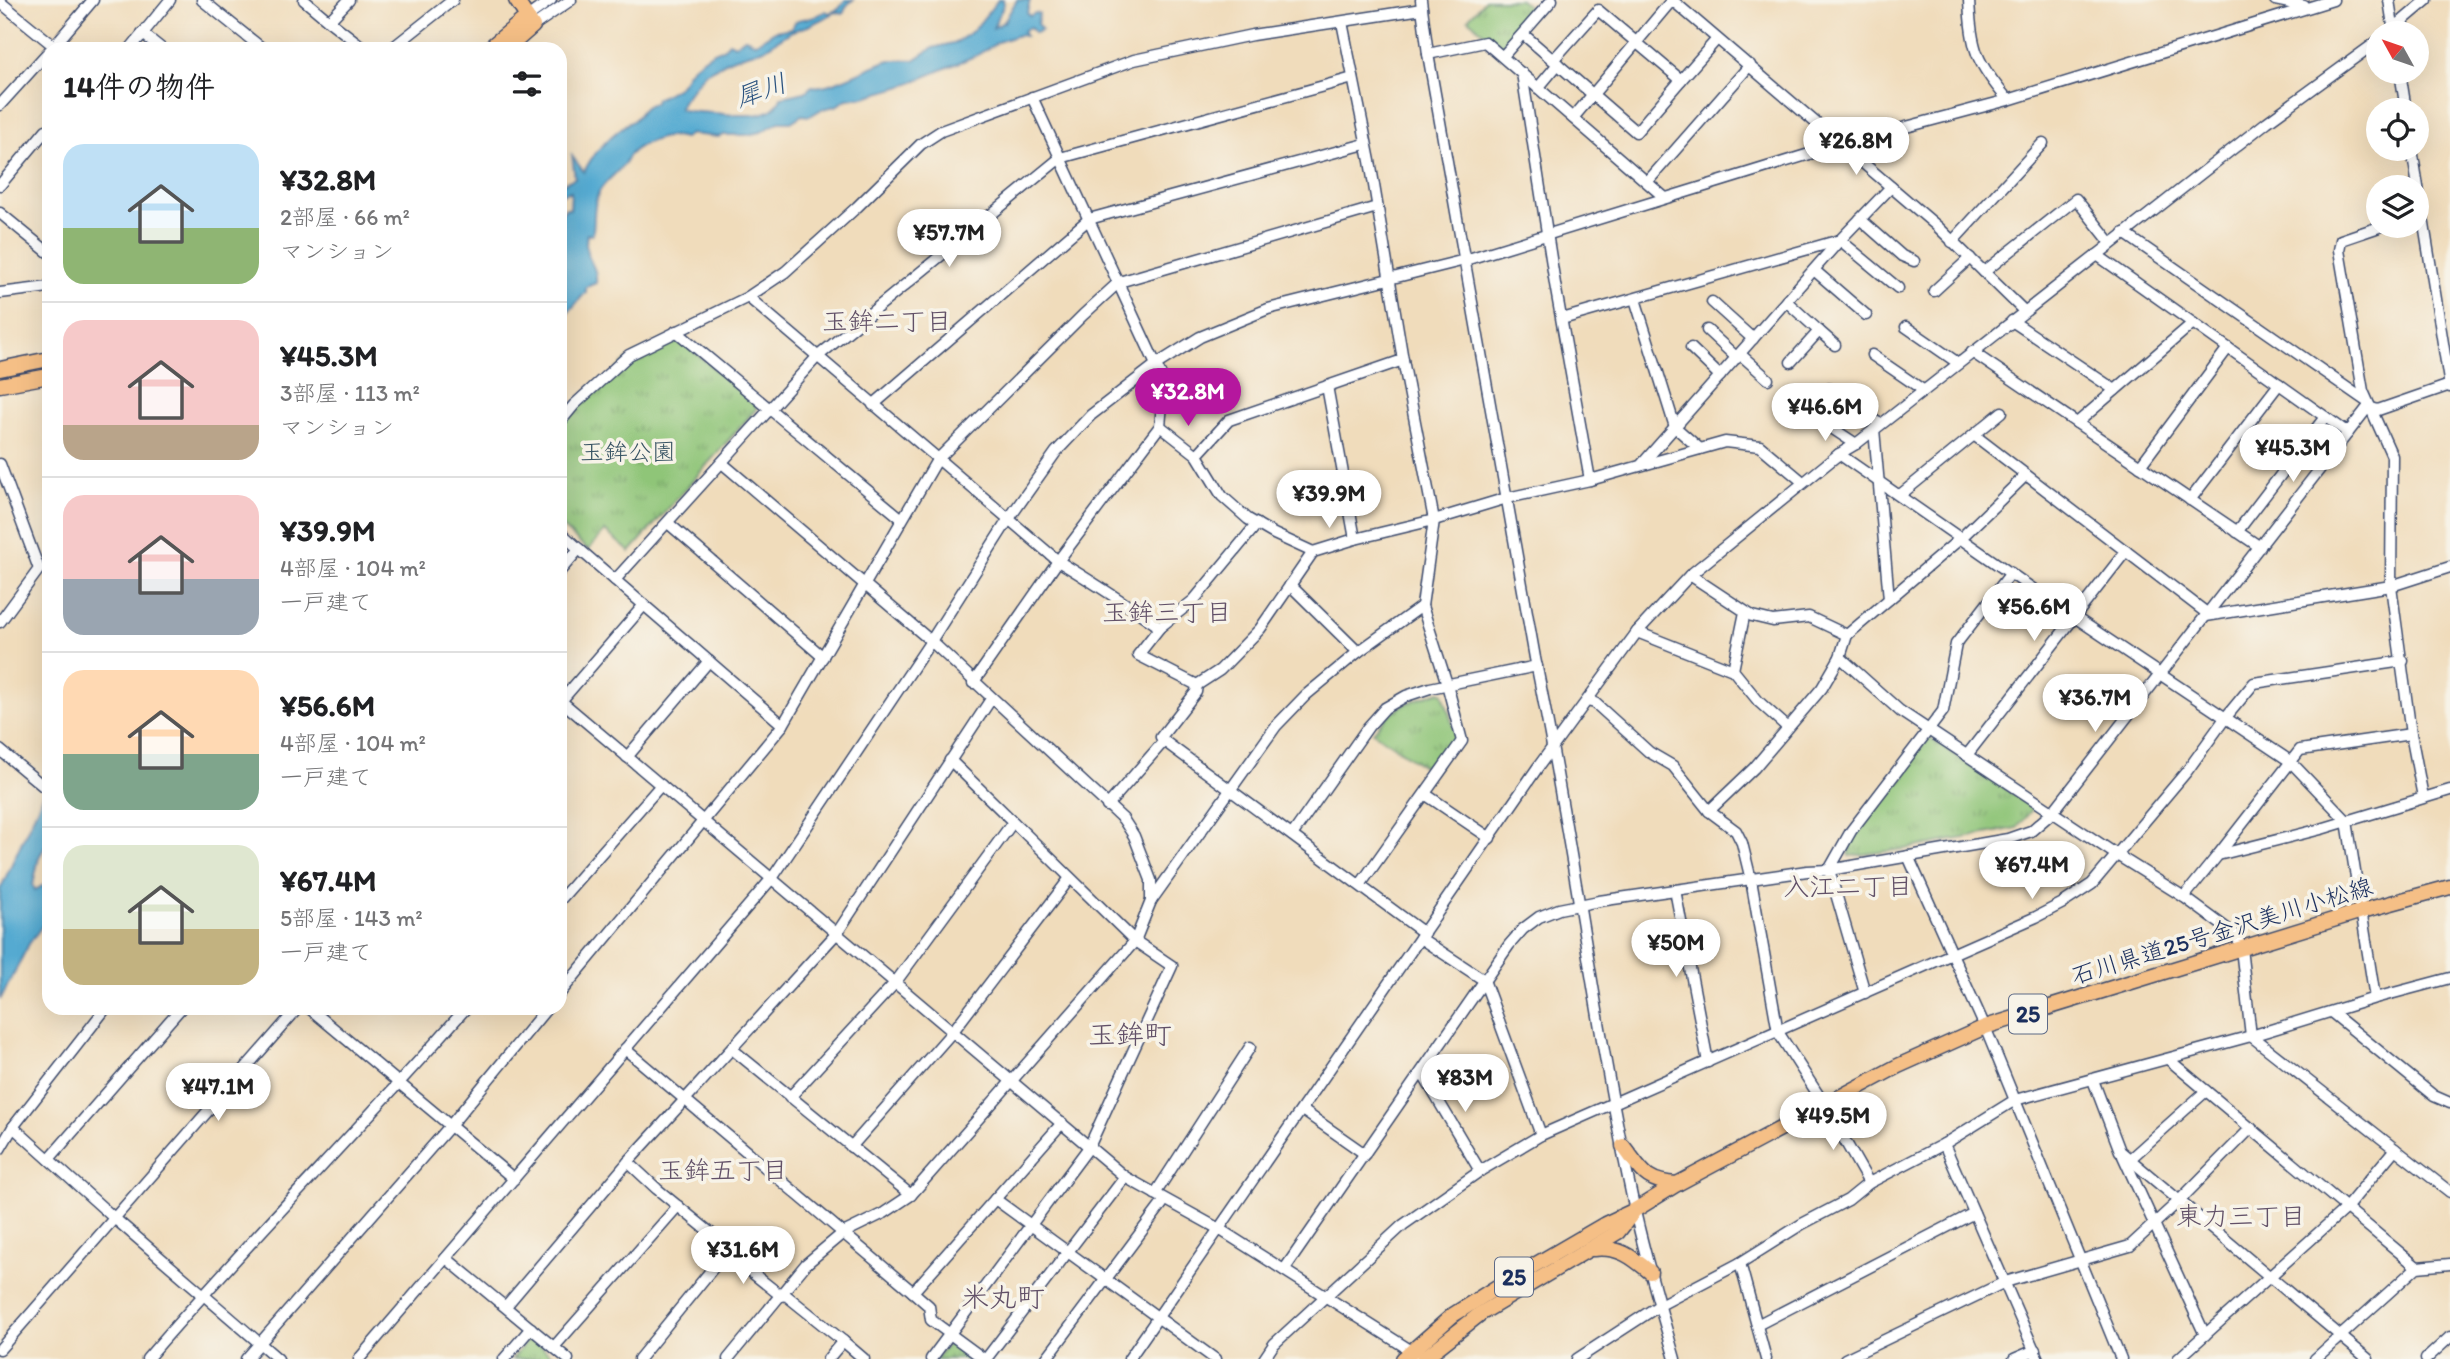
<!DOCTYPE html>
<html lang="ja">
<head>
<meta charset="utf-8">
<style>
	:root { --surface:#fff; --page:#f2f2f2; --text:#202124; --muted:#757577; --line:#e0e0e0; --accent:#b5179e }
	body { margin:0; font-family:Itim,"Klee One",sans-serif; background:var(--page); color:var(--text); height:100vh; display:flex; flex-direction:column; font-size:26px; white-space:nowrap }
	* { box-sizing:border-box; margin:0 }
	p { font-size:23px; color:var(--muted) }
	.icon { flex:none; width:38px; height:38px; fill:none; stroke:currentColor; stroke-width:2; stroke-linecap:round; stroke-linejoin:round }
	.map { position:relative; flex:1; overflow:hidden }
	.side { position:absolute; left:42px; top:42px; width:525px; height:973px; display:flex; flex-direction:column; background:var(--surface); border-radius:21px; box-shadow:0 7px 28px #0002 }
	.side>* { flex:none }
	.needle { width:46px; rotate:310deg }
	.controls { position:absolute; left:2366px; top:21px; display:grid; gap:14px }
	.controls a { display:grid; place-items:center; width:63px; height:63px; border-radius:50%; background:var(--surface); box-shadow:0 7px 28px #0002; font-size:35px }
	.price { position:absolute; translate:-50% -60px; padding:0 16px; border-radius:24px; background:#fff; color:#222; font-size:23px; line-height:46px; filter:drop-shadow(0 2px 4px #0008) }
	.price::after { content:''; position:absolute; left:50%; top:42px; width:21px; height:16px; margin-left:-10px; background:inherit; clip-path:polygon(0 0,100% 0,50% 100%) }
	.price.active { background:var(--accent); color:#fff }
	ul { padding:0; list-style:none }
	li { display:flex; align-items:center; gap:21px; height:175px; padding:0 21px }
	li+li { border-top:2px solid var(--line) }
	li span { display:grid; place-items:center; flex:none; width:196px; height:140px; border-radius:21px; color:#555 }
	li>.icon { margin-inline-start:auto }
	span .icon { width:84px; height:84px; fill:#fffc; stroke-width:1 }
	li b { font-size:30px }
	h2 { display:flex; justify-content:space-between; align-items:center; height:84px; padding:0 21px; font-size:30px }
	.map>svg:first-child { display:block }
	.park { fill:url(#park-tufts); stroke:#557a6b; stroke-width:2 }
	.water { fill:#55aad1; stroke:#386c98; stroke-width:2 }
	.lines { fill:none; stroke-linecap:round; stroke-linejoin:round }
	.minor-casing { stroke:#3b496c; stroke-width:13 }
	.major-casing { stroke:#3b496c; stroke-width:17 }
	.minor { stroke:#fff; stroke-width:10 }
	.major { stroke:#f5bf86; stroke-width:14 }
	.labels { text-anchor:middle; stroke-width:7; stroke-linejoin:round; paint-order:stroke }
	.shield { fill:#f7f3e8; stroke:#5d6a87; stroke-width:2 }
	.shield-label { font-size:23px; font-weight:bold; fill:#1b2f5e }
	.park-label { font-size:24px; fill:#385464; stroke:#f7f3e8 }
	.street-label { font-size:24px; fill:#1b2f5e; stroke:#f7f3e8 }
	.water-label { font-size:26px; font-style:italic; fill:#2c5480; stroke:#f7f3e8 }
	.neighbourhood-label { font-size:26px; fill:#625168; stroke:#f7f3e8 }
	.quarter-label { font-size:28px; fill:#625168; stroke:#f7f3e8 }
</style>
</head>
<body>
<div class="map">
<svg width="2450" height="1359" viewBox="0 0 2450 1359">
	<defs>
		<pattern id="park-tufts" width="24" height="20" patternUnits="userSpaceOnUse" patternTransform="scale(1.75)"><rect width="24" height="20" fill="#8fc578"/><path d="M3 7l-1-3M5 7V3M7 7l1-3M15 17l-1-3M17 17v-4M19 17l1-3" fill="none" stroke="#74a066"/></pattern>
	</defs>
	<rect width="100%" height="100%" fill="#f7f3e8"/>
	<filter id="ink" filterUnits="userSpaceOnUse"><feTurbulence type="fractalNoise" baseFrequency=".0143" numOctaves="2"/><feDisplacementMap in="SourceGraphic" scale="14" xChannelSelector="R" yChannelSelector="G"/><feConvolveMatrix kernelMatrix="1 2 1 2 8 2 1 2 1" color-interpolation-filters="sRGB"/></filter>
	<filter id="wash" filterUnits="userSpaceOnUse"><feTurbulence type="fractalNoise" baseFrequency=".00686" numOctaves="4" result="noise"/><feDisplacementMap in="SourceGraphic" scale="28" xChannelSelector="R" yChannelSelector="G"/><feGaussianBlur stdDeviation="1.57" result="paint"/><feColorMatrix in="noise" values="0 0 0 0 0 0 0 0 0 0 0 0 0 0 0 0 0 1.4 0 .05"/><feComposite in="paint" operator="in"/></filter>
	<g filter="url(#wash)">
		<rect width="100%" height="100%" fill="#f0dcbb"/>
		<g class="park">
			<path d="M 1485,0 L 1520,0 L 1533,10 L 1500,47 L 1468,19 Z"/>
			<path d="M 675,336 L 756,403 L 756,409 L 630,552 L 605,531 L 588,550 L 560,525 L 560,428 L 577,406 L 629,358 Z"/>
			<path d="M 1440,691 L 1443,694 L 1457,738 L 1433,773 L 1373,732 C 1393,706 1410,701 1440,691 Z"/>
			<path d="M 1929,737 L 2033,808 L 2017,828 L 1905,849 L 1849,856 L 1850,841 Z"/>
			<path d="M 952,1340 L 976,1359 L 935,1359 Z"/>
			<path d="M 527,1341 L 535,1341 L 556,1359 L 512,1359 Z"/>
		</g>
		<g class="water">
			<path d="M 845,0 L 853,0 L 847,5 L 843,14 L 836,12 L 808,26 L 792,31 L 764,49 L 731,59 L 705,73 L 682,101 L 679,109 C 694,113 707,112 723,114 C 742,115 774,120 781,97 L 805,92 L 812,86 C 829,90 871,65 890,60 L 914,60 L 933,48 L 957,42 L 974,30 L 998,0 L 1003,0 L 1004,4 L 993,28 L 1004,22 L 1017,0 L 1030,0 L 1027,13 L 1030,16 L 1035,13 L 1039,14 L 1037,24 L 1042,30 L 1035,33 L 1030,27 L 1023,31 L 1025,36 L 1019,35 L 1000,41 L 977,55 L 903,86 L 864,97 L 847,99 L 836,106 L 822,109 L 810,116 L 802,115 L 791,122 L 779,122 L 761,132 L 746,135 L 724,135 L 718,137 L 691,134 L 684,138 C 669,132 640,143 629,155 C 627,158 626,161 624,164 C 616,175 605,180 599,192 C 591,209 596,221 592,235 L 587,234 C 582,261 598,262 596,283 L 586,287 L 586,292 L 560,322 L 560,216 L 566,208 L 570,209 L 571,191 L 560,195 L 560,185 L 575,178 L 572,156 L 584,172 C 592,154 609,137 624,126 C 627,123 631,123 634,120 C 641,113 642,105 655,103 L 656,99 C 664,95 672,91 679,86 C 684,83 685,76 688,72 C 696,63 712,51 723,49 L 729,42 L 735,45 L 745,38 L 756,43 L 775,31 L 792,28 C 796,17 801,20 811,18 C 816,17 822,13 826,11 L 829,13 L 839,9 Z"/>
			<path d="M 49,782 L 49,840 L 39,857 L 33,885 L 35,890 L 49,882 L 49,916 L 29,944 L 0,1000 L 0,890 Z"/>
		</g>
	</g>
	<g filter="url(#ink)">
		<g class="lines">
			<g class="minor-casing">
				<g id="minor">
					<path d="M 202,0 L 263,49"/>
					<path d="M 304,0 L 329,21"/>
					<path d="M 349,0 L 329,21 L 365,49"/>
					<path d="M 1421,0 L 1428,54 L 1535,658 C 1573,841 1595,1027 1635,1211 C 1646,1261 1661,1310 1675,1359"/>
					<path d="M 1672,0 L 1938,227 L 2024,311"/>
					<path d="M 1969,0 C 1971,49 1976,62 2008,100"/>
					<path d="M 2275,0 L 2304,6"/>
					<path d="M 2389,0 L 2394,32"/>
					<path d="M 0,2 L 54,46 L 93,0"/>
					<path d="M 527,17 L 551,0"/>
					<path d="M 1342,22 L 1370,161 L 1403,360 L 1434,520 L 1422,606 L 1447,684 L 1462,741 L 1360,885"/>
					<path d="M 533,26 L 571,0"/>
					<path d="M 142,33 L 162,49"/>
					<path d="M 2388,33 L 2427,0"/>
					<path d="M 1523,34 L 1636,132 L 1681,80"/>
					<path d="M 130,49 L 170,0"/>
					<path d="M 391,49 L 453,0"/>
					<path d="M 1428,54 L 1485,42 L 1664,197"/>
					<path d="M 1503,56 L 1552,0"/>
					<path d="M 1554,59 L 1598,10 L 1681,80 L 1717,39"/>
					<path d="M 2400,72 L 2406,110"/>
					<path d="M 1522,73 L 1555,284 L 1590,480"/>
					<path d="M 1538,88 L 1558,64"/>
					<path d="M 0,105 L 49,51"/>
					<path d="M 1573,118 L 1672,0"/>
					<path d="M 2412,149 L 2450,387"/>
					<path d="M 1648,181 L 1750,65"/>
					<path d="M 0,185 L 46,130 L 49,133"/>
					<path d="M 0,213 L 49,253"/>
					<path d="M 1860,219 L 1902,256 L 1914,261"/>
					<path d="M 2382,226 L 2341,240 L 2339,250 L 2363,391 L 2392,456 L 2391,586 L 2411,734 L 2423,797"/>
					<path d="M 2124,233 L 2366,401"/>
					<path d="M 1840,240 L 1898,288"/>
					<path d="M 1952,242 L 2043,143"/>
					<path d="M 2097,255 L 2348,433"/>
					<path d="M 1814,270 L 1866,315"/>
					<path d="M 1984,272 L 2076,199 L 2111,243"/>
					<path d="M 1934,291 L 1970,258"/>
					<path d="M 0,293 L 49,287"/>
					<path d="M 748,297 L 1058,561 C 1093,582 1126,604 1160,627"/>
					<path d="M 1635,299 L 1675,427 L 1700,449"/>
					<path d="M 1786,301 L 1819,331 L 1791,362"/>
					<path d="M 1712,302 L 1753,339"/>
					<path d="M 1562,319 L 1840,240"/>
					<path d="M 2012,321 L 2115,390"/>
					<path d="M 1906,327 L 1958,363"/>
					<path d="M 1707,330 L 1737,358"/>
					<path d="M 676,331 L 902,519"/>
					<path d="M 1819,331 L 1835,345"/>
					<path d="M 1691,348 L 1720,376"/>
					<path d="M 1972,352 L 2260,547"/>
					<path d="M 1740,354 L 1768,379"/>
					<path d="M 1872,355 L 1923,390"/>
					<path d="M 1327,386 L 1355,539"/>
					<path d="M 1829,389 L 1880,424"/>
					<path d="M 873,405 L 1089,219 L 1365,144"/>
					<path d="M 2368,407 L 2378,410 L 2450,385"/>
					<path d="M 1812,415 L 1856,444"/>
					<path d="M 560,422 L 574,405 L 629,355 L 748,297 L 785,272 L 857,207 L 921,144 L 941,131 L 1134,60 L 1252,35 L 1422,9"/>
					<path d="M 2077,423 L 2193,323"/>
					<path d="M 1160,426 L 1197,455 L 1222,496 L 1248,519 L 1274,534 L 1313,552"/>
					<path d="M 1874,429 L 1889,599"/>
					<path d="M 1974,435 L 2208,614"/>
					<path d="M 1839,454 L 2046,598 L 2290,761 L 2347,821 L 2375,998"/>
					<path d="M 1197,455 L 1229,420 L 1403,360"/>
					<path d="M 722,463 L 931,641 L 1123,819 L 1134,836 L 1151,880 L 1151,901 L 1135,941 L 911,1195 L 884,1213 L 843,1233 L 806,1264 L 728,1359"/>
					<path d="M 0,464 L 39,569 L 0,622"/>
					<path d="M 1642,464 L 1840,240 L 1891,187"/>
					<path d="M 2140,466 L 2228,348"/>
					<path d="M 1900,495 L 2002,412"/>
					<path d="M 2190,500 L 2279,384"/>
					<path d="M 668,523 L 823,657"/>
					<path d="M 560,532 L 579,549 L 560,571"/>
					<path d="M 2237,532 L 2325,417"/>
					<path d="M 579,549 L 783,725"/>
					<path d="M 1690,575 L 1752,616 L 1773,621 L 1809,617 L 1847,635"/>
					<path d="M 615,580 L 817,357 L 1060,158 L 1353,78"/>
					<path d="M 1290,585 L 1358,652"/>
					<path d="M 2206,616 L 2391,586 L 2450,567"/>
					<path d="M 1637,632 L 1733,670 L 1759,702 L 1787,727"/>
					<path d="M 1840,657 L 1900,711 L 2117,855 L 2184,897 L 2237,936 L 2241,948 L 2251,1036 L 2395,1149 L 2346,1208 L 2178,1359"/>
					<path d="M 1733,670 L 1745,612"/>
					<path d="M 973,683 L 1058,561 L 1160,426 L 1164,382 L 1032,97"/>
					<path d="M 1197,685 L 1138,655 L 1160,627 L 1194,600 L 1257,524"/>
					<path d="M 560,700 L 1125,1177 L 1219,1229 L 1418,1355"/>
					<path d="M 561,701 L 644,605"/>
					<path d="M 1587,701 L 1595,703 L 1649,752 L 1673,766 L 1709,811 L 1736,831 L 1742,843 L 1751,880 L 1778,1032 L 1824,1104 L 1869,1183"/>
					<path d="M 0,750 L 49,791"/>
					<path d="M 1967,755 L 2126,551"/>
					<path d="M 627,757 L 709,661"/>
					<path d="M 1425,794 L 1490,838"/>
					<path d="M 1107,806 L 1164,741"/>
					<path d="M 1709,811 L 1754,768 L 1822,688 L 1840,657 L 1847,635 L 1961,538 L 2026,475"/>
					<path d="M 1292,835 L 1368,727 L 1385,708 L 1406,696 L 1430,688 L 1537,666"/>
					<path d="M 2218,855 L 2300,750 L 2411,734"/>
					<path d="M 1908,856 L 1985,1027 L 2121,1359"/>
					<path d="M 1675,890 L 1708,1062"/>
					<path d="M 2184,897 L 2218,855 L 2321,829 L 2450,790"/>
					<path d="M 560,900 L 661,785"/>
					<path d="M 1151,901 L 1276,726 L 1306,695 L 1358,652 L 1422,606"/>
					<path d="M 1424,933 L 1164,741 L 1161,737 L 1196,692 L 1197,685 L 1220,670 L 1260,629 L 1313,552 L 1355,539 L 1434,520 L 1507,498 L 1590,480 L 1725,442 L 1760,446 L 1803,482"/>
					<path d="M 1420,938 L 1484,980 L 1541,1135"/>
					<path d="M 560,993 L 783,725 L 937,460 L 1083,315 L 1119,282 L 1377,207"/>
					<path d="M 1865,993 L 1829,870 L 1851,831 L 1943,711 L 1956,644 L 2011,573"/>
					<path d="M 309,1008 L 514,1179"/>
					<path d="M 2331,1012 L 2434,1096 L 2450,1103"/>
					<path d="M 625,1049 L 913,1292 L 929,1306 L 931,1320 L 984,1359"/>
					<path d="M 732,1049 L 911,1195"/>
					<path d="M 2168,1059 L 2417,1267"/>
					<path d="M 1422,1073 L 1480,1171"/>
					<path d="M 2093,1080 L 2120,1151 L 2368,1359"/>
					<path d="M 790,1097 L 895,983 L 1013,822"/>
					<path d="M 1302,1110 L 1365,1154"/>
					<path d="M 13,1127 L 113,1217 L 278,1359"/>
					<path d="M 1944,1144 L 2038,1359"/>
					<path d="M 851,1147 L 954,1030 L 1070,878"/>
					<path d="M 0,1149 L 13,1127 L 106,1008"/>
					<path d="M 2395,1149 L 2450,1192"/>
					<path d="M 2123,1156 L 2205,1335"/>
					<path d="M 49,1159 L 181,1008"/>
					<path d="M 2130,1159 L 2206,1091"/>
					<path d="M 628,1162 L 657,1189 L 723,1243 L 726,1252 L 780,1295 L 787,1296 L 843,1341 L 828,1359"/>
					<path d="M 1155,1194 L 1250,1047"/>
					<path d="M 995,1199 L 1215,1359"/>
					<path d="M 446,1258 L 568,1359"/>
					<path d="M 1740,1263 L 1766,1359"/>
					<path d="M 1284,1270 L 1509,945 L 1523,929 L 1539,917 L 1559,909 L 1599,901 L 1807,871 L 1829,870 L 2008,839 L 2031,831 L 2053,812 L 2368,407"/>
					<path d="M 913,1292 L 1062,1123"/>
					<path d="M 506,1306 L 628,1162 L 837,933 L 991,699"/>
					<path d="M 1757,1325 L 1974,1213"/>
					<path d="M 843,1341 L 864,1359"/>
					<path d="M 554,1347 L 678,1206"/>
					<path d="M 0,1349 L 298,1008"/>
					<path d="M 147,1359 C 250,1239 362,1127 466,1008"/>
					<path d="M 246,1359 L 450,1126 L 547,1008"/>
					<path d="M 359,1359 L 773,877 L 931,641 L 1008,520 L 1056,452 L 1091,415 L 1157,364 L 1200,337 L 1268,309 L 1465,260 L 1842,144 L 2008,100 L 2333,0"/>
					<path d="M 504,1359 L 531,1328"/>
					<path d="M 639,1359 L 726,1252"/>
					<path d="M 931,1359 L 1089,1147 L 1172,966 L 1135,941 L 950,760"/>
					<path d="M 986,1359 L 1125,1177"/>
					<path d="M 1046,1359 L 1165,1200"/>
					<path d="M 1129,1359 L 1538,767 L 1637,632 L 1690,575 L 1839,454 L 1856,444 L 2267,122 L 2378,41"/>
					<path d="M 1264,1359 L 1274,1344 L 1403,1225 L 1480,1171 L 1541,1135 L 2036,917 L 2063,903 L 2092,884 L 2187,771 L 2226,717 L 2254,683 L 2403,661"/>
					<path d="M 1577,1359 L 1660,1305 L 1740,1263 L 1802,1224 L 1848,1200 L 1869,1183 L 1944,1144 L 2015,1100 L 2251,1036 L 2375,998 L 2450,978"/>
					<path d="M 1845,1359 L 2005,1282 L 2130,1246 L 2179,1201 L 2251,1128"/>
					<path d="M 2014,1359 L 2035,1350"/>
					<path d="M 2315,1359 L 2417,1267 L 2450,1264"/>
					<path d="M 2426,1359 L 2450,1337"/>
				</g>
			</g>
			<g class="major-casing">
				<g id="major">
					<path d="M 488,49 L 527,17"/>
					<path d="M 507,49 L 533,26 L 516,0"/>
					<path d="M 0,369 L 49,359"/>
					<path d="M 0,385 L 49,376"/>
					<path d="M 1623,1146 C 1642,1170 1644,1182 1677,1184"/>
					<path d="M 1593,1249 C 1619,1246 1632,1257 1650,1272"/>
					<path d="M 1403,1359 L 1453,1315 L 1497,1287 L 1605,1224 L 1635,1210 L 1677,1184 L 1898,1066 L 1985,1027 L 2362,911 L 2450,887"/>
					<path d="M 1423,1359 L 1480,1314 L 1618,1232 L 1632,1214"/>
				</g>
			</g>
			<use href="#minor" class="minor"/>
			<use href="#major" class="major"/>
		</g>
	</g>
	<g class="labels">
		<g class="shield">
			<rect x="2009" y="994.5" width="38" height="39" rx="5"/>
			<rect x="1495" y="1257.5" width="38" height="39" rx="5"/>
		</g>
		<g class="shield-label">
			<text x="2028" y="1022">25</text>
			<text x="1514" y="1285">25</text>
		</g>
		<g class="park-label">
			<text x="628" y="460">玉鉾公園</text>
		</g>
		<g class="street-label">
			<text transform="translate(2222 931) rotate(-17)" y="8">石川県道25号金沢美川小松線</text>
		</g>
		<g class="water-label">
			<text transform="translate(761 90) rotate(-19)" y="9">犀川</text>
		</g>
		<g class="neighbourhood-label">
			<text x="887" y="330">玉鉾二丁目</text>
			<text x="1167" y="621">玉鉾三丁目</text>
			<text x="1848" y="895">入江二丁目</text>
			<text x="723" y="1179">玉鉾五丁目</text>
			<text x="2241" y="1225">東力三丁目</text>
		</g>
		<g class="quarter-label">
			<text x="1130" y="1044">玉鉾町</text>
			<text x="1003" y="1307">米丸町</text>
		</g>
	</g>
</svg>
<div class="controls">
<a><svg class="needle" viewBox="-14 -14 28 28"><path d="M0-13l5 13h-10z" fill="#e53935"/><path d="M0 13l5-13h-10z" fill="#757577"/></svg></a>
<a><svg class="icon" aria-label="locate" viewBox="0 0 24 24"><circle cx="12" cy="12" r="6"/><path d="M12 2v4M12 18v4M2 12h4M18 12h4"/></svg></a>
<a><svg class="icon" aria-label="layers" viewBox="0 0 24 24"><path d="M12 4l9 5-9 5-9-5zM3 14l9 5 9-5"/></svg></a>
</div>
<b class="price" style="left:1856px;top:177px">¥26.8M</b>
<b class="price" style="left:949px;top:269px">¥57.7M</b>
<b class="price active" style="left:1188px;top:428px">¥32.8M</b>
<b class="price" style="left:1825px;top:443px">¥46.6M</b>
<b class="price" style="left:2293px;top:484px">¥45.3M</b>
<b class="price" style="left:1329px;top:530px">¥39.9M</b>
<b class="price" style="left:2034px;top:643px">¥56.6M</b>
<b class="price" style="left:2095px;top:734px">¥36.7M</b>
<b class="price" style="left:2032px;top:901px">¥67.4M</b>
<b class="price" style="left:1676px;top:979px">¥50M</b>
<b class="price" style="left:1465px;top:1114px">¥83M</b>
<b class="price" style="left:218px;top:1123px">¥47.1M</b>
<b class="price" style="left:1833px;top:1152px">¥49.5M</b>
<b class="price" style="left:743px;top:1286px">¥31.6M</b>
<section class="side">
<h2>14件の物件<svg class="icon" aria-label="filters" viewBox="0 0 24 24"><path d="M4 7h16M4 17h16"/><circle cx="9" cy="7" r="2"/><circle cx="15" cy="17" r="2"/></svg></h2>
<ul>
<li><span style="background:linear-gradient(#bfe0f5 60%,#8fb573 0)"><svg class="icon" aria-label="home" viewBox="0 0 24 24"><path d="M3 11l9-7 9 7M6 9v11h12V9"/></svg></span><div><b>¥32.8M</b><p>2部屋 · 66 m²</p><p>マンション</p></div></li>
<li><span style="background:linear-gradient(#f6c9c9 75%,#b9a48a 0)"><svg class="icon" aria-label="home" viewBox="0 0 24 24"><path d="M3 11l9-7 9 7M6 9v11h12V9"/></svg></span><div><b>¥45.3M</b><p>3部屋 · 113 m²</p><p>マンション</p></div></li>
<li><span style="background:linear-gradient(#f6c9c9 60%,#9aa5b1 0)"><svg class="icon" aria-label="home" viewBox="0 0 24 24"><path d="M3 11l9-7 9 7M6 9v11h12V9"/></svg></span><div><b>¥39.9M</b><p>4部屋 · 104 m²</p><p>一戸建て</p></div></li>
<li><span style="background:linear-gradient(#ffd9b3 60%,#7fa58c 0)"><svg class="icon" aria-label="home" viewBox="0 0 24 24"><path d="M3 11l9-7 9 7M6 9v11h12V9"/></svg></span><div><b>¥56.6M</b><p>4部屋 · 104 m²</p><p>一戸建て</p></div></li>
<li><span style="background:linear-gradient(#dfe7d0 60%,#c2b280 0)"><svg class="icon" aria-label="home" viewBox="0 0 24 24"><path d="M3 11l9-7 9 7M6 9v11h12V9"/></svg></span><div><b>¥67.4M</b><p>5部屋 · 143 m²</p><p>一戸建て</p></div></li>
</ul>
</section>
</div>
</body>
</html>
